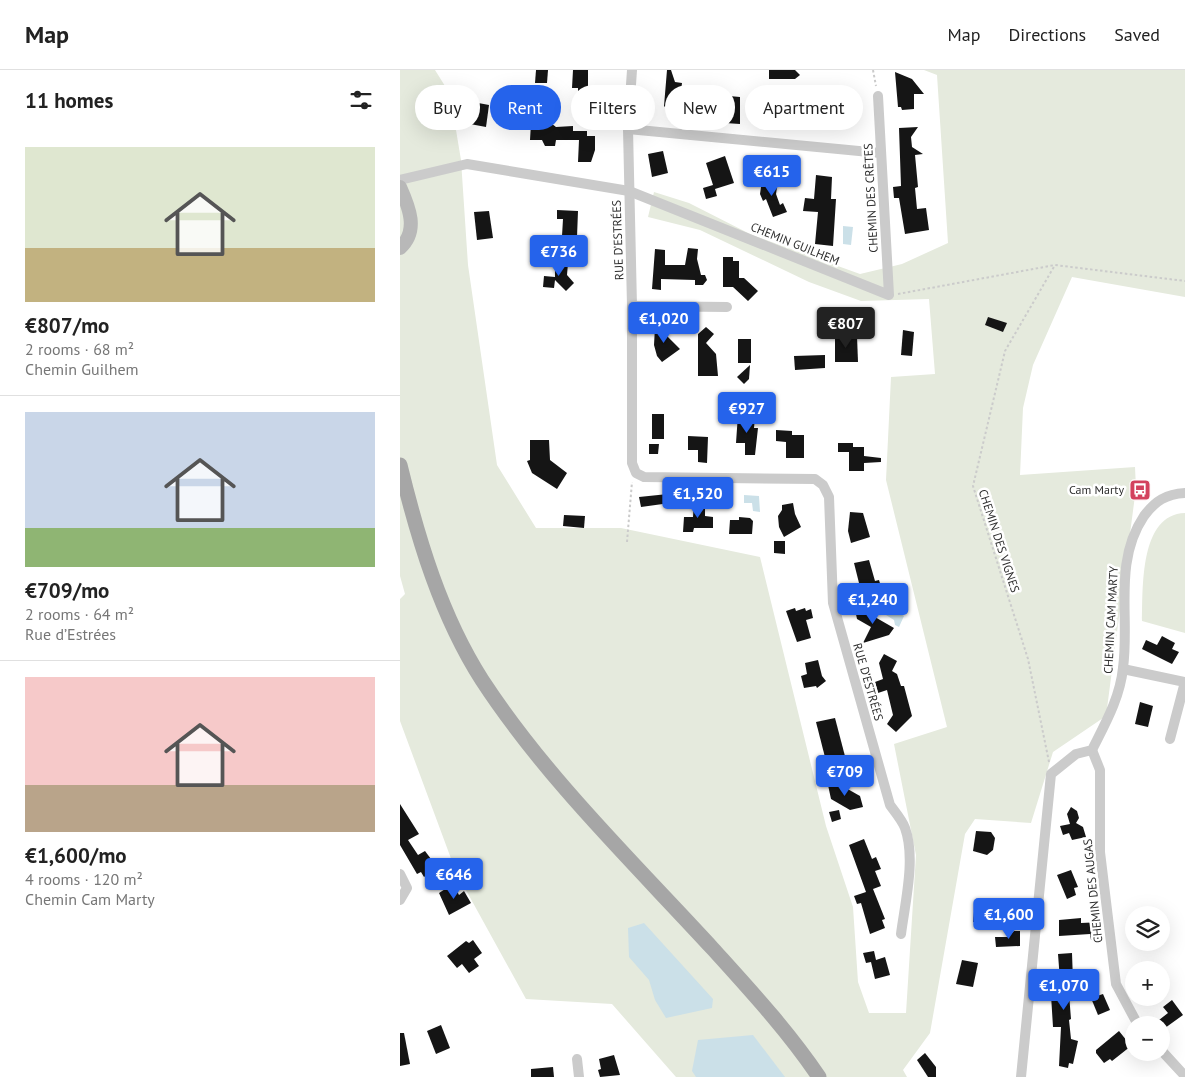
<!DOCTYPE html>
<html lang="en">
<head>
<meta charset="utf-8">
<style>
	:root { --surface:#fff; --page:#f6f6f6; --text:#222; --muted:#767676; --line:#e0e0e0; --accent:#2563eb }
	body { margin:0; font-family:"PT Sans",sans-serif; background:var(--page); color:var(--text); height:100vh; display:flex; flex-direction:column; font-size:19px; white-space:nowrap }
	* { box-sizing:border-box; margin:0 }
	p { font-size:16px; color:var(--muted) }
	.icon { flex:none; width:28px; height:28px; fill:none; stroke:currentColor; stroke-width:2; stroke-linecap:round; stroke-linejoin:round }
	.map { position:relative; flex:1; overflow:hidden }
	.panel { display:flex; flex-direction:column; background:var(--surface); width:400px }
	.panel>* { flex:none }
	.top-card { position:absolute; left:15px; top:15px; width:475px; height:45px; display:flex; gap:10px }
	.tools { position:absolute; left:725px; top:836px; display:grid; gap:10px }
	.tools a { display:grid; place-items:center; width:45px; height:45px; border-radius:50%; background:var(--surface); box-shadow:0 5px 20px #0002; font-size:25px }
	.price { position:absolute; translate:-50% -42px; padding:0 11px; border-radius:5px; background:var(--accent); color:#fff; font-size:16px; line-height:32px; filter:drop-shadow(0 1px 2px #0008) }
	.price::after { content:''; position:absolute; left:50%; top:30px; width:15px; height:11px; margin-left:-8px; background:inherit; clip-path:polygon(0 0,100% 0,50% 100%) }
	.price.active { background:#222; color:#fff }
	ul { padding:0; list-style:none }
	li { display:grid; align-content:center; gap:10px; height:265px; padding:0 25px }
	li+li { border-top:1px solid var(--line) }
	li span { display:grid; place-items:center; height:155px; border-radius:0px; color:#555 }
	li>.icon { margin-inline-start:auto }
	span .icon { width:90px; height:90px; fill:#fffc; stroke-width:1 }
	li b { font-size:21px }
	h2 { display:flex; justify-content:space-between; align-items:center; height:60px; padding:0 25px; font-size:21px }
	.chip { padding:0 18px; border-radius:22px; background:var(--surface); box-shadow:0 5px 20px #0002; font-size:18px; line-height:45px }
	.chip.active { background:var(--accent); color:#fff }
	header { display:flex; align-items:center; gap:30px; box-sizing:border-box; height:70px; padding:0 25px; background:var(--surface); border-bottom:1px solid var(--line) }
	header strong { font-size:24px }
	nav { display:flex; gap:28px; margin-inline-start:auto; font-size:18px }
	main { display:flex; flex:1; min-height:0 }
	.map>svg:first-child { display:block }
	.green { fill:#e5eadd }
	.water { fill:#cbe0e8 }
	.building { fill:#151515 }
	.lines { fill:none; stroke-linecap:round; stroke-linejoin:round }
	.path { stroke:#cbcbcb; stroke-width:2; stroke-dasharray:2.5 2.5; stroke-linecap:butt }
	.street { stroke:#cbcbcb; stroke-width:10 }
	.secondary { stroke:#b8b8b8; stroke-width:14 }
	.primary { stroke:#a6a6a6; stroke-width:15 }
	.labels { text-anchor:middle; stroke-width:5; stroke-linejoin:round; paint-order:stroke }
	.street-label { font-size:12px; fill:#2e2e2e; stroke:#fff }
	.poi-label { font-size:12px; fill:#2e2e2e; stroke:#fff; text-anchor:end }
</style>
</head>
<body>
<header>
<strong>Map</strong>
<nav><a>Map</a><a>Directions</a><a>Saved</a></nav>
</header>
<main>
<section class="panel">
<h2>11 homes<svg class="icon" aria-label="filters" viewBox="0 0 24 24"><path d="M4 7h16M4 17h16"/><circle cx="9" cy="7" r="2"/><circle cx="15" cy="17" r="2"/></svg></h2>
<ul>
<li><span style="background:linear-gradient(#dfe7d0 65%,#c2b280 0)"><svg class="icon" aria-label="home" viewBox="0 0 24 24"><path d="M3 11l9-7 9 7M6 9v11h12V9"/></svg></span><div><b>€807/mo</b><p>2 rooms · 68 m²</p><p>Chemin Guilhem</p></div></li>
<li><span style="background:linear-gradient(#c9d6e8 75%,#8fb573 0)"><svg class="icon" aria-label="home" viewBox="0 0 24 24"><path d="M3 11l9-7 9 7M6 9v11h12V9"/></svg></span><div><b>€709/mo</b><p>2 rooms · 64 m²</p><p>Rue d’Estrées</p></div></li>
<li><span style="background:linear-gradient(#f6c9c9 70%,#b9a48a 0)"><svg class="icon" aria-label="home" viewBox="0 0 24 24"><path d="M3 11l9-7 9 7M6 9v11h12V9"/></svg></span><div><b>€1,600/mo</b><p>4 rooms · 120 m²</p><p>Chemin Cam Marty</p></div></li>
</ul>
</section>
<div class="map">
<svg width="785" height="1007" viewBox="0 0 785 1007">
	<rect width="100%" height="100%" fill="#fff"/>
	<g class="green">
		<path d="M 0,0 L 35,0 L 50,24 L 61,90 L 68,195 L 97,395 L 136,458 L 221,458 L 360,487 L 426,756 L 453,837 L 458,912 L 469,943 L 506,943 L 516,785 L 494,674 L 547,657 L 486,410 L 491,307 L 535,304 L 529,229 L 461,231 L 409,212 L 300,160 L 248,147 L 254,122 L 289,133 L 352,165 L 460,204 L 502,194 L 548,173 L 537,5 L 524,0 L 785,0 L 785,227 L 672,207 L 633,295 L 623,338 L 620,405 L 735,397 L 736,418 L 706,646 L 653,682 L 631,753 L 575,749 L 565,764 L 530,963 L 503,1000 L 507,1007 L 276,1007 L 212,934 L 126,929 L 56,802 L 0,651 L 0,529 L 5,524 L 0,506 Z"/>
		<path d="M 785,443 L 785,563 L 742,551 C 743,520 739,444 785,443 Z"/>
	</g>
	<g class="water">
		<path d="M 443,156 L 453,157 L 451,175 L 443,174 Z"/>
		<path d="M 344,425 L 359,426 L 360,442 L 353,441 L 352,433 L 344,433 Z"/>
		<path d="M 490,538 L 504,546 L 499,557 L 495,555 L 494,550 L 486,545 Z"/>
		<path d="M 244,853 L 313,929 L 312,938 L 266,948 L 255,930 L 249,910 L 229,887 L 228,858 Z"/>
		<path d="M 353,965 L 385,1007 L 296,1007 L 292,1001 L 298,970 Z"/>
	</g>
	<g class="building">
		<path d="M 136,0 L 148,0 L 147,13 L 135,13 Z"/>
		<path d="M 173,0 L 188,0 L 188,18 L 195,18 L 194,41 L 178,37 L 178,18 L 172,18 Z"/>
		<path d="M 267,0 L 271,0 L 275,12 L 282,13 L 280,30 L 287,36 L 276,48 L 264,36 Z"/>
		<path d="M 369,0 L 395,0 L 400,5 L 395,9 L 369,9 Z"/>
		<path d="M 495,2 L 512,9 L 524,24 L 514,24 L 514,39 L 502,40 L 501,37 L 498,37 Z"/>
		<path d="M 393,17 L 404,18 L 402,31 L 392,30 Z"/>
		<path d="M 329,26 L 340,27 L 340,54 L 325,53 Z"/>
		<path d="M 73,32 L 89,35 L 86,57 L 70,54 Z"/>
		<path d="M 408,32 L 424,33 L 422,58 L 405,57 Z"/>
		<path d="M 147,50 L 156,57 L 173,56 L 173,61 L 187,61 L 187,66 L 195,66 L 195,80 L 191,92 L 178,92 L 179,70 L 156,70 L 155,76 L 145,76 L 142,70 L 130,70 L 131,53 L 138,54 Z"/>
		<path d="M 518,57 L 511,67 L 512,77 L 523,84 L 515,85 L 518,117 L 515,118 L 517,139 L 526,138 L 529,160 L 505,164 L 499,128 L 494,128 L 493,117 L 501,116 L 499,58 Z"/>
		<path d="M 263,81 L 268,103 L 252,107 L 248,84 Z"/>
		<path d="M 325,86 L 334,113 L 315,119 L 317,126 L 306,129 L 303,118 L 313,115 L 306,93 Z"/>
		<path d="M 416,105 L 432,107 L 431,129 L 436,129 L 433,176 L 415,174 L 418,142 L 403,141 L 405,128 L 414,129 Z"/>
		<path d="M 362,110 L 378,111 L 376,124 L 380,135 L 383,133 L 387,142 L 373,147 L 366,129 L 363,131 L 360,124 Z"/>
		<path d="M 157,140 L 178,141 L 177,167 L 162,166 L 163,149 L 157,149 Z"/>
		<path d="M 89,141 L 93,168 L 77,170 L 74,142 Z"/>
		<path d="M 140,172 L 158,176 L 156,186 L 138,181 Z"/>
		<path d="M 288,178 L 298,179 L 297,189 L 301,205 L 305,205 L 307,210 L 303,215 L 295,215 L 295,210 L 261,209 L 261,220 L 252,219 L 255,179 L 265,180 L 265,195 L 285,195 Z"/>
		<path d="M 323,187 L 333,187 L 333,191 L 339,191 L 339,208 L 344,208 L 358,221 L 348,231 L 333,217 L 323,217 Z"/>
		<path d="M 155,193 L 168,193 L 167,205 L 174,213 L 166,221 L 155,210 L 154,218 L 143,217 L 144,206 L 155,207 Z"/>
		<path d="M 588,247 L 607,253 L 603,262 L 585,255 Z"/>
		<path d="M 255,257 L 266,257 L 266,265 L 280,279 L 262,292 L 257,286 L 254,275 Z"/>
		<path d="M 306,257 L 314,264 L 306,273 L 316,284 L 318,306 L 298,306 L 298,264 Z"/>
		<path d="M 503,260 L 514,262 L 512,286 L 501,285 Z"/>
		<path d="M 435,266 L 457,266 L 458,292 L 435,292 Z"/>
		<rect x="338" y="269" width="13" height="24"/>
		<path d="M 425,285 L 425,298 L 395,300 L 394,286 Z"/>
		<path d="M 350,295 L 349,309 L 344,314 L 337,307 Z"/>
		<rect x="252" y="344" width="12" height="25"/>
		<path d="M 338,344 L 355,347 L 354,358 L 358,358 L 355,385 L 345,385 L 345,373 L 336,373 Z"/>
		<path d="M 376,360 L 392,361 L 392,365 L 404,365 L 404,388 L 386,388 L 386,372 L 376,371 Z"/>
		<path d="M 288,366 L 308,367 L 307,393 L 298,392 L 298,380 L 288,380 Z"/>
		<path d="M 130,370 L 149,370 L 150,390 L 167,403 L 157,419 L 132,403 L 127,391 L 130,390 Z"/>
		<path d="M 438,373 L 453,373 L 453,377 L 464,377 L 464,386 L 481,388 L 481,392 L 464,393 L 464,401 L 449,401 L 449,382 L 438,382 Z"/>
		<path d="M 249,374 L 259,374 L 258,384 L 249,384 Z"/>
		<path d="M 268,424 L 270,433 L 241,437 L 239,427 Z"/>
		<path d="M 294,433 L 305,434 L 305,446 L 313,447 L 313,458 L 294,458 L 293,462 L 283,462 L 284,447 L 293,447 Z"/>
		<path d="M 393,433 L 395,444 L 401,457 L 384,467 L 379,457 L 378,446 L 382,440 L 382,435 Z"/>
		<path d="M 450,442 L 463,443 L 470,467 L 451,473 L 448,461 Z"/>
		<path d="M 164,445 L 185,446 L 184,458 L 163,456 Z"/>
		<path d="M 339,447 L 350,448 L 353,451 L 352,464 L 329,464 L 330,450 L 339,450 Z"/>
		<path d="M 374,471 L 385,471 L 385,484 L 374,483 Z"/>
		<path d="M 469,490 L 475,511 L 479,510 L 482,520 L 452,527 L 450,515 L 459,513 L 454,493 Z"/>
		<path d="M 454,535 L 494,558 L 489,565 L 463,573 L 471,557 L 457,549 Z"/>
		<path d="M 395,538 L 396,541 L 405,538 L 406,541 L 411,539 L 413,548 L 406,550 L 411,568 L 397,572 L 386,541 Z"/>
		<path d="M 762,566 L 775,573 L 772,579 L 779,582 L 772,594 L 742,579 L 746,570 L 757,575 Z"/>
		<path d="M 484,584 L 497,591 L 492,601 L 497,604 L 501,616 L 504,616 L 512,646 L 496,662 L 487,654 L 493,645 L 487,620 L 478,623 L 475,612 L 483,609 L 479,593 Z"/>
		<path d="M 418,590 L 422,606 L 426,611 L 417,618 L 416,616 L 404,618 L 401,606 L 407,604 L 405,593 Z"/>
		<path d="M 740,632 L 753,636 L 748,657 L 735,654 Z"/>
		<path d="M 435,648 L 446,690 L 427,695 L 416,652 Z"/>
		<path d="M 437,713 L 460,726 L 463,737 L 450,740 L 431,729 L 428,715 Z"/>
		<path d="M 0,734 L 19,764 L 8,770 L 18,785 L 25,781 L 37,797 L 24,807 L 21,802 L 17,804 L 0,775 Z"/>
		<path d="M 671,737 L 677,741 L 679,748 L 676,753 L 683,757 L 686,767 L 672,770 L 669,763 L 663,765 L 660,756 L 670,754 L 667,744 Z"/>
		<path d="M 439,740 L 441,749 L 432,752 L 429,742 Z"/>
		<path d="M 576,761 L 591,762 L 595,768 L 593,780 L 587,785 L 573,781 Z"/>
		<path d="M 464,769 L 472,789 L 476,787 L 481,799 L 475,801 L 481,816 L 473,819 L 485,849 L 482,850 L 485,858 L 470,864 L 461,833 L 457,834 L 454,826 L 466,822 L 449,775 Z"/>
		<path d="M 671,800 L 678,817 L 674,818 L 676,825 L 667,829 L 657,805 Z"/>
		<path d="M 53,814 L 59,825 L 64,821 L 71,833 L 49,845 L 39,823 Z"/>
		<path d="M 575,832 L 588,833 L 588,854 L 573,852 Z"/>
		<path d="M 681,848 L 681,853 L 702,852 L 702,869 L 691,870 L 690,864 L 659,866 L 659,850 Z"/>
		<path d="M 614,861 L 620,861 L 620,876 L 596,877 L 595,867 L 608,867 Z"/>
		<path d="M 73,870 L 82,883 L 74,889 L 79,896 L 69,903 L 62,894 L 57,898 L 47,886 L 66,871 L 69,873 Z"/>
		<path d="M 474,881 L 476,890 L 485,887 L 490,905 L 475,909 L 471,892 L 466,893 L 463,883 Z"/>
		<path d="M 672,883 L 673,911 L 668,911 L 671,949 L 669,950 L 671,969 L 678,971 L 673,994 L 669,993 L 668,998 L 659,996 L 661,957 L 653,957 L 651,925 L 661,924 L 658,884 Z"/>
		<path d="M 562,890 L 578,893 L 573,917 L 556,914 Z"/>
		<path d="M 703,924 L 710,940 L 698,945 L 691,928 Z"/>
		<path d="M 772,930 L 783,945 L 765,958 L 759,950 L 768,943 L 763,937 Z"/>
		<path d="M 41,955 L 50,978 L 36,984 L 27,961 Z"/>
		<path d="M 719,961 L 731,976 L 712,991 L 710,989 L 704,993 L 696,983 L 696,980 Z"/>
		<path d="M 0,963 L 4,963 L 10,994 L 0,996 Z"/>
		<path d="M 525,983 L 536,997 L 536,1007 L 528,1007 L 517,990 Z"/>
		<path d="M 214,985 L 220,1005 L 200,1007 L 198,1000 L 201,999 L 199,989 Z"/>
		<path d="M 153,997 L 154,1007 L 131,1007 L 131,999 Z"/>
	</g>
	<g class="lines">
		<g class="path">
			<path d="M 473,0 L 476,16"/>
			<path d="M 498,224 L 655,195 L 785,211"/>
			<path d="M 227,472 L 232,412"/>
			<path d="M 649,692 L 628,589 L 573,416 L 605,281 L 655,195"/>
		</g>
		<g class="street">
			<path d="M 232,0 L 228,59 L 232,236 L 232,393 L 236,403 L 244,407 L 415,409 L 423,415 L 429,427 L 433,533 L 490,735 C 495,742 502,750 505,758 C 516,788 505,833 501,864"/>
			<path d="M 228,59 L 480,83"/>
			<path d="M 0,110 L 67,94 L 229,121 L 489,225 L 478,26"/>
			<path d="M 232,236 L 327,237"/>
			<path d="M 723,599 L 785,612 L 770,669"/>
			<path d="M 692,680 L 700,700 L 700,782 L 716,914 L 738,955"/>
			<path d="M 0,804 L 7,818 L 0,830"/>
			<path d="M 761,980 L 785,1006"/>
			<path d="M 177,989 L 179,1007"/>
			<path d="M 621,1007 L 651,704 L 676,684 L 692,680 C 705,654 720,628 723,598 C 730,547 713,492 744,446 C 755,431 766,424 785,423"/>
		</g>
		<path class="secondary" d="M 0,117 C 9,137 19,161 0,178"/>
		<path class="primary" d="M 0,395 C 18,469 41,546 82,610 C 146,708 234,793 313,879 C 350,920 388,961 419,1007"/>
	</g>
	<defs>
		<g id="bus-square" transform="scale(1.125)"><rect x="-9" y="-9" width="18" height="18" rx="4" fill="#d3425e" stroke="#fff"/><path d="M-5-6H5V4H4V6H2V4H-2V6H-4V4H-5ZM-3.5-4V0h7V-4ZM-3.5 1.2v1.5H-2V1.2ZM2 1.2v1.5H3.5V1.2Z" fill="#fff"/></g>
	</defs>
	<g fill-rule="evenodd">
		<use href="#bus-square" x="740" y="420"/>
	</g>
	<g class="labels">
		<g class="street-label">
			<text transform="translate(471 128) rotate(-93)" y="4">CHEMIN DES CRÊTES</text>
			<text transform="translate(218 170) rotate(-92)" y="4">RUE D’ESTRÉES</text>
			<text transform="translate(395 174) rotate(22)" y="4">CHEMIN GUILHEM</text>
			<text transform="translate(599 471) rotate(72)" y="4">CHEMIN DES VIGNES</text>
			<text transform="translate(711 550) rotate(-87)" y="4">CHEMIN CAM MARTY</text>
			<text transform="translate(468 612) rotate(74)" y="4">RUE D’ESTRÉES</text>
			<text transform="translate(693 821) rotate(-96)" y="4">CHEMIN DES AUGAS</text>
		</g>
		<g class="poi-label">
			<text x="724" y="424">Cam Marty</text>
		</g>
	</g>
</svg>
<div class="tools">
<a><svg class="icon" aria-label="layers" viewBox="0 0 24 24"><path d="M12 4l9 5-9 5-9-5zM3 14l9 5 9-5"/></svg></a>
<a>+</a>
<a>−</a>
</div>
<b class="price" style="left:372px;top:127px">€615</b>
<b class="price" style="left:159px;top:207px">€736</b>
<b class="price" style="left:264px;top:274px">€1,020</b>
<b class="price active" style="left:446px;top:279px">€807</b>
<b class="price" style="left:347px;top:364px">€927</b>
<b class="price" style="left:298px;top:449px">€1,520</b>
<b class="price" style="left:473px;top:555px">€1,240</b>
<b class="price" style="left:445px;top:727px">€709</b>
<b class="price" style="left:54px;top:830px">€646</b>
<b class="price" style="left:609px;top:870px">€1,600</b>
<b class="price" style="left:664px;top:941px">€1,070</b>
<div class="top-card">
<a class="chip">Buy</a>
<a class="chip active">Rent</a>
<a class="chip">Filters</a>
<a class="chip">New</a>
<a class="chip">Apartment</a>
</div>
</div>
</main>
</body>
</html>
